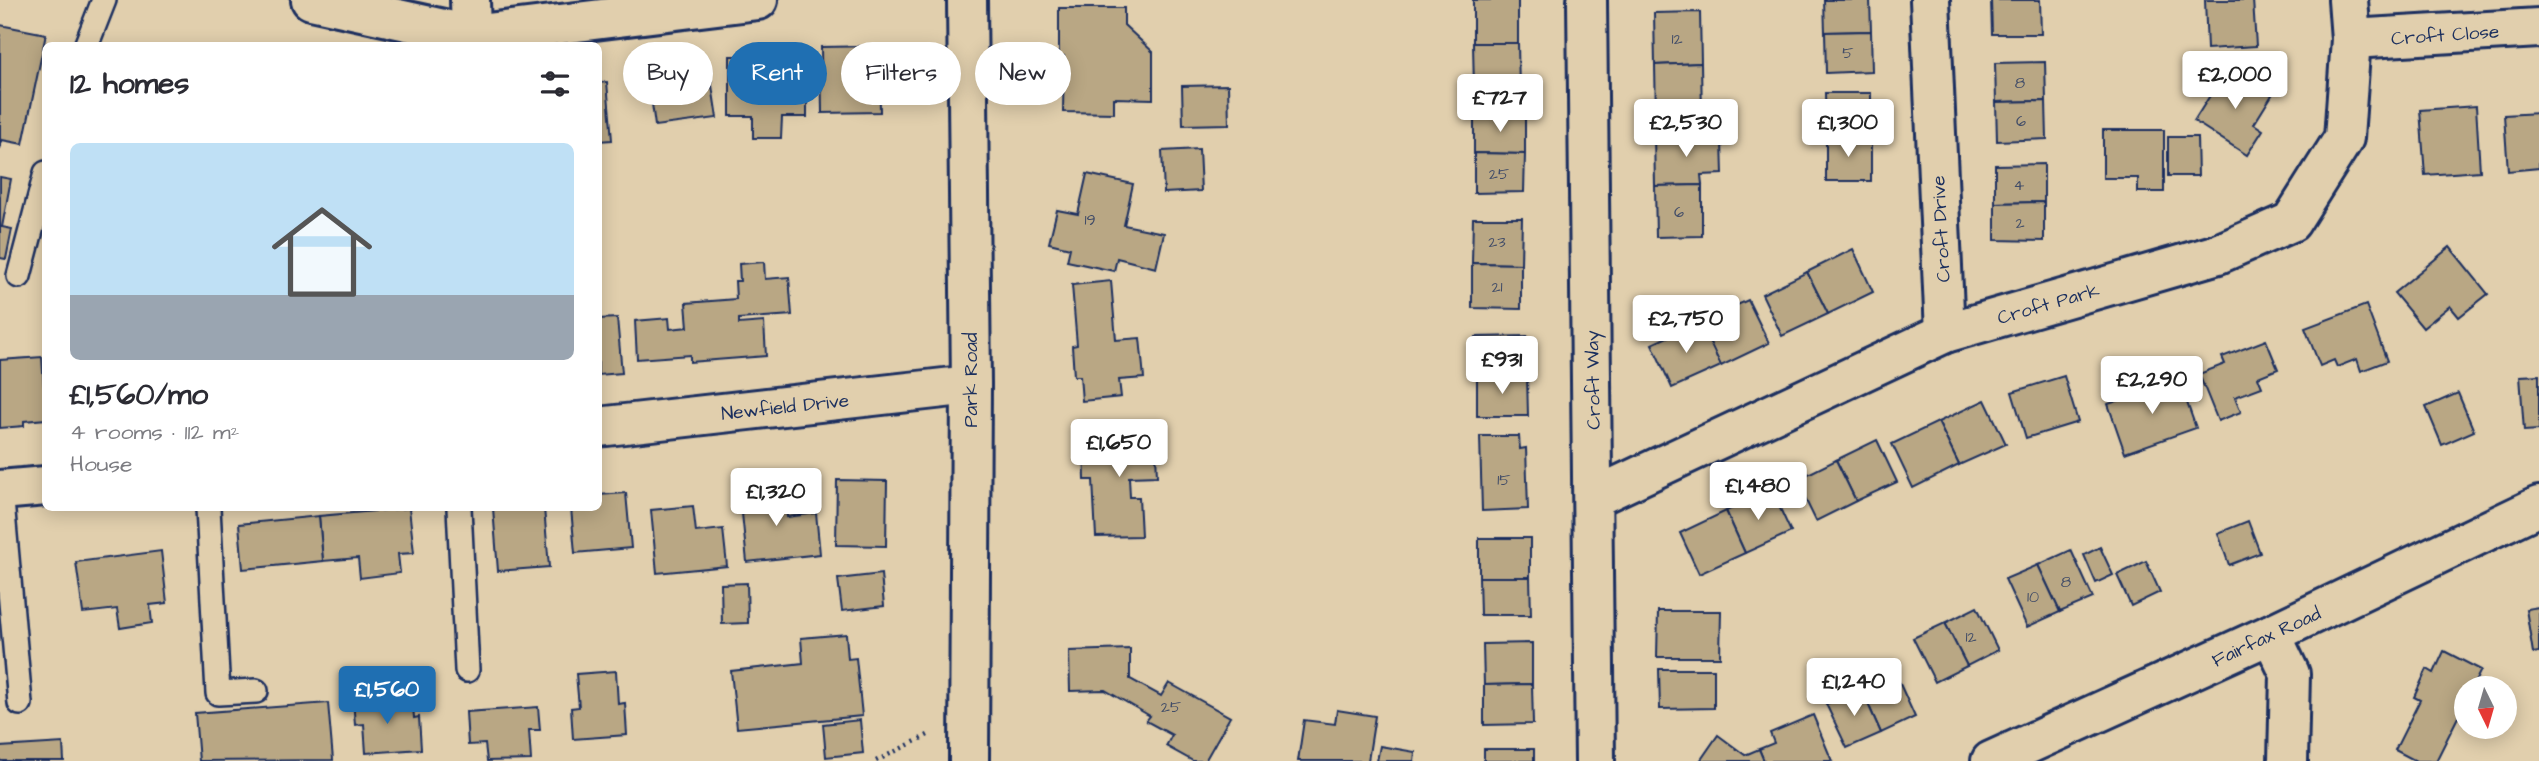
<!DOCTYPE html>
<html lang="en">
<head>
<meta charset="utf-8">
<style>
	:root { --surface:#fff; --page:#f7f7f7; --text:#2b2b33; --muted:#7c7c81; --accent:#1f6fb2 }
	body { margin:0; font-family:"Architects Daughter",sans-serif; background:var(--page); color:var(--text); height:100vh; display:flex; flex-direction:column; font-size:26px; white-space:nowrap }
	* { box-sizing:border-box; margin:0 }
	p { font-size:23px; color:var(--muted) }
	.icon { flex:none; width:38px; height:38px; fill:none; stroke:currentColor; stroke-width:2; stroke-linecap:round; stroke-linejoin:round }
	.map { position:relative; flex:1; overflow:hidden }
	.side { position:absolute; left:42px; top:42px; width:560px; height:469px; display:flex; flex-direction:column; background:var(--surface); border-radius:10px; box-shadow:0 4px 18px #0003 }
	.side>* { flex:none }
	.top-card { position:absolute; left:623px; top:42px; width:665px; height:63px; display:flex; gap:14px }
	.needle { width:46px; rotate:175deg }
	.tools { position:absolute; left:2454px; top:676px; display:grid; gap:14px }
	.tools a { display:grid; place-items:center; width:63px; height:63px; border-radius:50%; background:var(--surface); box-shadow:0 4px 18px #0003; font-size:35px }
	.price { position:absolute; translate:-50% -60px; padding:0 16px; border-radius:7px; background:#fff; color:#222; font-size:23px; line-height:46px; filter:drop-shadow(0 2px 4px #0008) }
	.price::after { content:''; position:absolute; left:50%; top:42px; width:21px; height:16px; margin-left:-10px; background:inherit; clip-path:polygon(0 0,100% 0,50% 100%) }
	.price.on { background:var(--accent); color:#fff }
	ul { padding:0; list-style:none }
	li { display:grid; align-content:center; gap:14px; height:371px; padding:0 28px }
	li span { display:grid; place-items:center; height:217px; border-radius:10px; color:#555 }
	li>.icon { margin-inline-start:auto }
	span .icon { width:126px; height:126px; fill:#fffc; stroke-width:1 }
	li b { font-size:30px }
	h2 { display:flex; justify-content:space-between; align-items:center; height:84px; padding:0 28px; font-size:30px }
	.tag { padding:0 24px; border-radius:32px; background:var(--surface); box-shadow:0 4px 18px #0003; font-size:24px; line-height:63px }
	.tag.on { background:var(--accent); color:#fff }
	.map>svg:first-child { display:block }
	.building { fill:#b9a784; stroke:#1b2f5e; stroke-width:2 }
	.lines { fill:none; stroke-linecap:round; stroke-linejoin:round }
	.lane-casing { stroke:#1b2f5e; stroke-width:28 }
	.street-casing { stroke:#1b2f5e; stroke-width:44 }
	.path { stroke:#1b2f5e; stroke-width:4.5; stroke-dasharray:2 5; stroke-linecap:butt }
	.lane { stroke:#e1cfad; stroke-width:23 }
	.street { stroke:#e1cfad; stroke-width:38 }
	.labels { text-anchor:middle; stroke-width:6; stroke-linejoin:round; paint-order:stroke }
	.number-label { font-size:16px; fill:#424d68 }
	.street-label { font-size:19px; fill:#1b2f5e; stroke:#e1cfad }
</style>
</head>
<body>
<div class="map">
<svg width="2539" height="761" viewBox="0 0 2539 761">
	<rect width="100%" height="100%" fill="#e1cfad"/>
	<filter id="ink" filterUnits="userSpaceOnUse"><feTurbulence type="fractalNoise" baseFrequency=".0143" numOctaves="2"/><feDisplacementMap in="SourceGraphic" scale="14" xChannelSelector="R" yChannelSelector="G"/><feConvolveMatrix kernelMatrix="1 2 1 2 8 2 1 2 1" color-interpolation-filters="sRGB"/></filter>
	<g filter="url(#ink)">
		<g class="building">
			<rect x="1473" y="0" width="45" height="43"/>
			<path d="M 1824,0 L 1870,0 L 1871,31 L 1825,32 Z"/>
			<path d="M 1991,0 L 2040,0 L 2041,34 L 1992,34 Z"/>
			<path d="M 2205,0 L 2253,0 L 2256,46 L 2207,49 Z"/>
			<path d="M 1059,8 L 1124,8 L 1124,25 L 1153,52 L 1153,99 L 1114,98 L 1114,113 L 1063,112 L 1064,56 L 1059,56 Z"/>
			<path d="M 1700,12 L 1701,63 L 1655,65 L 1654,13 Z"/>
			<path d="M 0,25 L 46,34 L 23,144 L 2,140 L 0,149 Z"/>
			<path d="M 1871,31 L 1872,71 L 1826,73 L 1825,32 Z"/>
			<path d="M 1473,43 L 1518,43 L 1519,89 L 1474,90 Z"/>
			<path d="M 879,46 L 880,112 L 822,113 L 821,47 Z"/>
			<path d="M 730,56 L 758,56 L 758,77 L 807,77 L 807,117 L 782,117 L 781,138 L 753,138 L 753,116 L 730,116 Z"/>
			<path d="M 2045,62 L 2046,101 L 1996,102 L 1995,63 Z"/>
			<path d="M 1701,63 L 1702,115 L 1656,116 L 1655,65 Z"/>
			<path d="M 709,66 L 717,118 L 655,126 L 648,74 Z"/>
			<path d="M 2228,67 L 2272,95 L 2254,124 L 2263,130 L 2247,155 L 2194,121 Z"/>
			<path d="M 607,82 L 612,140 L 598,141 L 598,83 Z"/>
			<path d="M 1228,85 L 1229,124 L 1183,125 L 1182,86 Z"/>
			<path d="M 1825,93 L 1871,93 L 1871,137 L 1826,137 Z"/>
			<path d="M 2046,101 L 2047,139 L 1997,141 L 1996,102 Z"/>
			<path d="M 2476,106 L 2480,171 L 2425,175 L 2420,110 Z"/>
			<path d="M 2539,113 L 2539,168 L 2508,171 L 2504,115 Z"/>
			<path d="M 1474,114 L 1525,115 L 1525,154 L 1474,153 Z"/>
			<path d="M 2103,130 L 2164,130 L 2164,192 L 2138,192 L 2138,178 L 2103,178 Z"/>
			<path d="M 1701,134 L 1701,141 L 1722,141 L 1723,174 L 1701,175 L 1702,185 L 1655,186 L 1654,135 Z"/>
			<rect x="1826" y="137" width="45" height="44"/>
			<path d="M 2168,137 L 2197,137 L 2198,176 L 2168,176 Z"/>
			<path d="M 1199,149 L 1201,191 L 1164,193 L 1162,151 Z"/>
			<path d="M 1474,153 L 1525,154 L 1524,192 L 1474,193 Z"/>
			<path d="M 2044,164 L 2044,202 L 1995,203 L 1995,165 Z"/>
			<path d="M 1087,174 L 1133,184 L 1124,225 L 1164,233 L 1156,268 L 1117,258 L 1114,271 L 1067,261 L 1070,248 L 1049,243 L 1057,210 L 1078,214 Z"/>
			<path d="M 0,177 L 11,179 L 2,227 L 12,229 L 6,259 L 0,258 Z"/>
			<path d="M 1702,185 L 1702,236 L 1656,237 L 1655,186 Z"/>
			<path d="M 2044,202 L 2044,241 L 1995,240 L 1995,203 Z"/>
			<path d="M 1473,218 L 1522,218 L 1521,264 L 1472,263 Z"/>
			<path d="M 2450,247 L 2488,294 L 2459,317 L 2450,306 L 2423,328 L 2394,293 Z"/>
			<path d="M 1853,249 L 1873,292 L 1828,314 L 1807,272 Z"/>
			<path d="M 764,262 L 765,279 L 789,277 L 792,315 L 739,319 L 739,324 L 764,322 L 766,356 L 690,362 L 690,355 L 637,359 L 635,321 L 669,318 L 670,329 L 688,327 L 686,303 L 736,299 L 735,281 L 740,281 L 739,264 Z"/>
			<path d="M 1472,263 L 1521,264 L 1521,309 L 1472,308 Z"/>
			<path d="M 1807,272 L 1828,314 L 1782,336 L 1762,294 Z"/>
			<path d="M 1111,281 L 1116,340 L 1140,338 L 1144,378 L 1119,380 L 1121,397 L 1082,401 L 1080,376 L 1074,376 L 1072,346 L 1077,345 L 1072,285 Z"/>
			<path d="M 1748,300 L 1769,343 L 1721,366 L 1700,322 Z"/>
			<path d="M 2366,305 L 2387,361 L 2361,371 L 2357,359 L 2337,367 L 2334,360 L 2320,366 L 2305,328 Z"/>
			<path d="M 617,318 L 622,373 L 598,375 L 598,319 Z"/>
			<path d="M 1700,322 L 1721,366 L 1672,388 L 1652,344 Z"/>
			<path d="M 1527,336 L 1527,376 L 1477,376 L 1476,337 Z"/>
			<path d="M 2266,340 L 2278,369 L 2258,377 L 2262,387 L 2235,397 L 2241,412 L 2218,421 L 2199,374 L 2225,364 L 2222,357 Z"/>
			<path d="M 42,357 L 46,419 L 24,421 L 24,426 L 0,428 L 0,360 Z"/>
			<path d="M 2539,375 L 2539,430 L 2524,431 L 2520,376 Z"/>
			<path d="M 1477,376 L 1527,376 L 1528,416 L 1477,416 Z"/>
			<path d="M 2064,376 L 2078,422 L 2026,438 L 2012,392 Z"/>
			<path d="M 2179,380 L 2196,428 L 2125,453 L 2108,404 Z"/>
			<path d="M 2458,393 L 2474,431 L 2442,445 L 2426,407 Z"/>
			<path d="M 1985,400 L 2006,444 L 1959,465 L 1938,422 Z"/>
			<path d="M 1938,422 L 1959,465 L 1913,488 L 1892,444 Z"/>
			<path d="M 1155,431 L 1157,476 L 1129,477 L 1130,497 L 1139,497 L 1141,536 L 1096,537 L 1093,480 L 1085,480 L 1084,445 L 1091,445 L 1091,434 Z"/>
			<path d="M 1480,436 L 1519,436 L 1520,449 L 1526,448 L 1528,509 L 1482,511 Z"/>
			<path d="M 1877,440 L 1897,482 L 1856,501 L 1836,460 Z"/>
			<path d="M 1836,460 L 1856,501 L 1816,521 L 1796,480 Z"/>
			<path d="M 837,480 L 887,481 L 886,546 L 836,545 Z"/>
			<path d="M 784,488 L 787,517 L 816,513 L 820,554 L 747,562 L 740,494 Z"/>
			<path d="M 1772,491 L 1791,532 L 1745,553 L 1726,511 Z"/>
			<path d="M 626,493 L 631,548 L 575,553 L 571,508 L 598,508 L 598,495 Z"/>
			<path d="M 693,506 L 696,532 L 723,529 L 727,566 L 657,573 L 651,510 Z"/>
			<path d="M 409,508 L 414,553 L 398,554 L 400,573 L 360,578 L 358,558 L 323,561 L 319,516 Z"/>
			<path d="M 493,508 L 544,508 L 549,567 L 498,571 Z"/>
			<path d="M 1726,511 L 1745,553 L 1699,574 L 1680,533 Z"/>
			<path d="M 319,516 L 323,561 L 243,569 L 239,524 Z"/>
			<path d="M 2248,521 L 2260,553 L 2229,565 L 2218,533 Z"/>
			<rect x="1479" y="538" width="51" height="39"/>
			<path d="M 2100,547 L 2113,575 L 2096,583 L 2084,555 Z"/>
			<path d="M 2071,550 L 2093,598 L 2060,612 L 2038,565 Z"/>
			<path d="M 161,551 L 167,603 L 150,605 L 152,623 L 120,628 L 117,609 L 83,613 L 76,562 Z"/>
			<path d="M 2146,561 L 2160,592 L 2131,606 L 2117,575 Z"/>
			<path d="M 2038,565 L 2060,612 L 2027,627 L 2005,579 Z"/>
			<path d="M 881,574 L 884,606 L 842,611 L 838,579 Z"/>
			<path d="M 1479,577 L 1530,577 L 1531,615 L 1480,615 Z"/>
			<path d="M 747,583 L 748,623 L 722,624 L 721,584 Z"/>
			<path d="M 1977,607 L 1998,650 L 1967,666 L 1945,623 Z"/>
			<path d="M 2539,607 L 2539,652 L 2533,653 L 2526,609 Z"/>
			<path d="M 1658,611 L 1721,611 L 1720,657 L 1657,657 Z"/>
			<path d="M 1945,623 L 1967,666 L 1935,682 L 1913,638 Z"/>
			<path d="M 846,634 L 848,659 L 856,658 L 862,716 L 737,728 L 731,671 L 803,663 L 801,638 Z"/>
			<path d="M 1532,643 L 1532,684 L 1484,685 L 1483,644 Z"/>
			<path d="M 1130,649 L 1130,679 L 1161,696 L 1169,683 L 1230,717 L 1205,761 L 1193,761 L 1166,746 L 1172,735 L 1146,721 L 1150,716 L 1105,690 L 1070,691 L 1069,651 Z"/>
			<path d="M 2444,651 L 2481,670 L 2472,688 L 2466,688 L 2466,701 L 2436,761 L 2416,761 L 2395,750 L 2420,700 L 2414,697 L 2427,669 L 2434,673 Z"/>
			<path d="M 1659,669 L 1714,669 L 1714,708 L 1660,709 Z"/>
			<path d="M 616,671 L 618,704 L 625,703 L 627,735 L 573,739 L 571,708 L 579,707 L 576,674 Z"/>
			<path d="M 1895,673 L 1915,717 L 1881,733 L 1861,688 Z"/>
			<path d="M 1532,684 L 1533,724 L 1484,725 L 1484,685 Z"/>
			<path d="M 1861,688 L 1881,733 L 1847,748 L 1826,704 Z"/>
			<path d="M 377,696 L 378,708 L 413,705 L 414,718 L 419,717 L 421,749 L 366,753 L 364,724 L 355,725 L 353,699 Z"/>
			<path d="M 328,703 L 333,760 L 199,761 L 195,713 Z"/>
			<path d="M 538,707 L 540,730 L 529,730 L 531,760 L 487,761 L 485,744 L 468,745 L 466,712 Z"/>
			<path d="M 1337,710 L 1375,716 L 1368,761 L 1298,761 L 1304,720 L 1335,724 Z"/>
			<path d="M 1813,715 L 1832,761 L 1764,761 L 1759,749 L 1774,743 L 1770,733 Z"/>
			<path d="M 860,720 L 863,753 L 826,757 L 823,724 Z"/>
			<path d="M 1718,735 L 1745,755 L 1759,749 L 1764,761 L 1700,761 Z"/>
			<path d="M 63,743 L 64,761 L 0,761 L 0,747 Z"/>
			<path d="M 1380,746 L 1415,752 L 1414,761 L 1377,761 Z"/>
			<rect x="1484" y="749" width="50" height="12"/>
		</g>
		<g class="lines">
			<g class="lane-casing">
				<g id="lane">
					<path d="M 86,46 L 104,0"/>
					<path d="M 19,276 L 46,173"/>
					<path d="M 1,490 L 20,703"/>
					<path d="M 208,508 L 218,693 L 256,691"/>
					<path d="M 459,508 L 467,670"/>
				</g>
			</g>
			<g class="street-casing">
				<g id="street">
					<path d="M 311,0 L 471,35 L 758,0"/>
					<path d="M 470,0 L 471,35"/>
					<path d="M 967,0 L 971,385 L 969,761"/>
					<path d="M 1587,0 L 1595,761"/>
					<path d="M 1930,0 L 1945,333"/>
					<path d="M 2351,39 L 2539,28"/>
					<path d="M 598,427 L 971,385"/>
					<path d="M 0,490 L 46,486"/>
					<path d="M 1595,497 L 1945,333 L 2218,254 L 2291,222 L 2344,138 L 2351,39 L 2348,0"/>
					<path d="M 2271,634 L 2290,674 L 2288,761"/>
					<path d="M 1991,761 L 2271,634 L 2539,506"/>
				</g>
			</g>
			<path class="path" d="M 876,761 L 928,735"/>
			<use href="#lane" class="lane"/>
			<use href="#street" class="street"/>
		</g>
	</g>
	<g class="labels">
		<g class="number-label">
			<text x="1677" y="44">12</text>
			<text x="1848" y="58">5</text>
			<text x="2020" y="88">8</text>
			<text x="2021" y="126">6</text>
			<text x="1499" y="179">25</text>
			<text x="2019" y="190">4</text>
			<text x="1679" y="217">6</text>
			<text x="1090" y="225">19</text>
			<text x="2020" y="228">2</text>
			<text x="1497" y="247">23</text>
			<text x="1497" y="292">21</text>
			<text x="1504" y="485">15</text>
			<text x="2066" y="587">8</text>
			<text x="2033" y="602">10</text>
			<text x="1971" y="642">12</text>
			<text x="1171" y="712">25</text>
		</g>
		<g class="street-label">
			<text transform="translate(2445 34) rotate(-4)" y="7">Croft Close</text>
			<text transform="translate(1940 229) rotate(-93)" y="7">Croft Drive</text>
			<text transform="translate(2048 303) rotate(-16)" y="7">Croft Park</text>
			<text transform="translate(970 380) rotate(-90)" y="7">Park Road</text>
			<text transform="translate(1592 380) rotate(-91)" y="7">Croft Way</text>
			<text transform="translate(785 406) rotate(-6)" y="7">Newfield Drive</text>
			<text transform="translate(2266 636) rotate(-25)" y="7">Fairfax Road</text>
		</g>
	</g>
</svg>
<div class="tools">
<a><svg class="needle" viewBox="-14 -14 28 28"><path d="M0-13l5 13h-10z" fill="#e53935"/><path d="M0 13l5-13h-10z" fill="#7c7c81"/></svg></a>
</div>
<b class="price" style="left:2235px;top:111px">£2,000</b>
<b class="price" style="left:1500px;top:134px">£727</b>
<b class="price" style="left:1686px;top:159px">£2,530</b>
<b class="price" style="left:1848px;top:159px">£1,300</b>
<b class="price" style="left:1686px;top:355px">£2,750</b>
<b class="price" style="left:1502px;top:396px">£931</b>
<b class="price" style="left:2152px;top:416px">£2,290</b>
<b class="price" style="left:1119px;top:479px">£1,650</b>
<b class="price" style="left:1758px;top:522px">£1,480</b>
<b class="price" style="left:776px;top:528px">£1,320</b>
<b class="price" style="left:1854px;top:718px">£1,240</b>
<b class="price on" style="left:387px;top:726px">£1,560</b>
<div class="top-card">
<a class="tag">Buy</a>
<a class="tag on">Rent</a>
<a class="tag">Filters</a>
<a class="tag">New</a>
</div>
<section class="side">
<h2>12 homes<svg class="icon" aria-label="filters" viewBox="0 0 24 24"><path d="M4 7h16M4 17h16"/><circle cx="9" cy="7" r="2"/><circle cx="15" cy="17" r="2"/></svg></h2>
<ul>
<li><span style="background:linear-gradient(#bfe0f5 70%,#9aa5b1 0)"><svg class="icon" aria-label="home" viewBox="0 0 24 24"><path d="M3 11l9-7 9 7M6 9v11h12V9"/></svg></span><div><b>£1,560/mo</b><p>4 rooms · 112 m²</p><p>House</p></div></li>
</ul>
</section>
</div>
</body>
</html>
